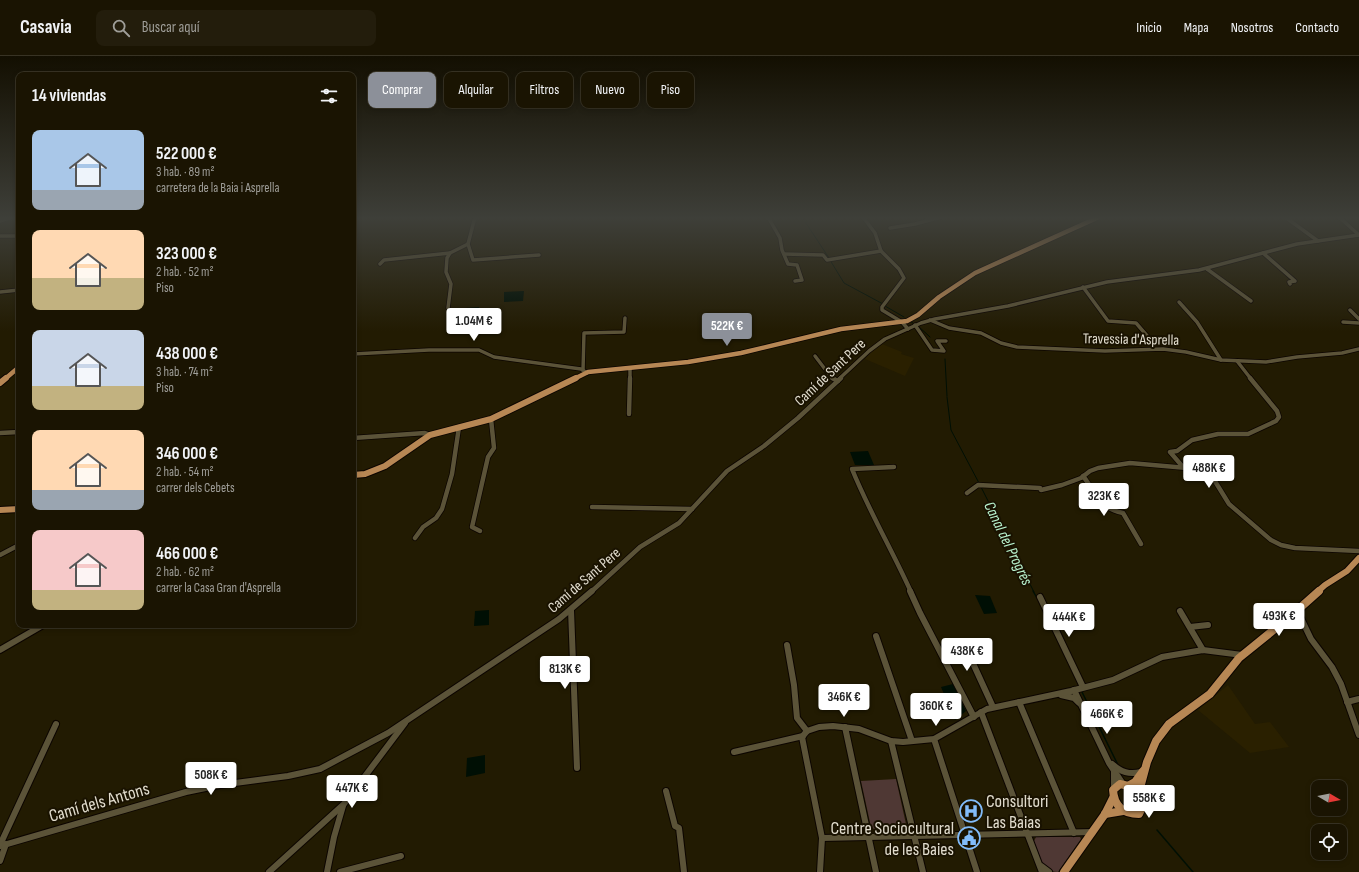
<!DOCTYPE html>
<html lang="es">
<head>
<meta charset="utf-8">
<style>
	:root { --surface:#1a1402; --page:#231d0c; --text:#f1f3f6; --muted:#9f9e99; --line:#383324; --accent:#8c9099 }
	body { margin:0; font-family:"Sofia Sans Condensed",sans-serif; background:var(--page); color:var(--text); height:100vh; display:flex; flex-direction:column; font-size:15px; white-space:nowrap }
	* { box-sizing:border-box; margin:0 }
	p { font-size:13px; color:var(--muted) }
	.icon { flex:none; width:22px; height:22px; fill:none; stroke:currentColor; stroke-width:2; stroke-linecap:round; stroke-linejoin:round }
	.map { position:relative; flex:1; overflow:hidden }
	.details { position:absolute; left:16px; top:16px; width:340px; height:556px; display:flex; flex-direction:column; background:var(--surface); border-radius:8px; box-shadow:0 2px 6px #0003,0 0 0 1px var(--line) }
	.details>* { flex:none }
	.banner { position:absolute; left:368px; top:16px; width:380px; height:36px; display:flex; gap:8px }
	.needle { width:26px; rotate:100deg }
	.buttons { position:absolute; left:1311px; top:724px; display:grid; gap:8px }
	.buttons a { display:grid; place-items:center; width:36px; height:36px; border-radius:8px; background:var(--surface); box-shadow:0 2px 6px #0003,0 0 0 1px var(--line); font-size:20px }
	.price { position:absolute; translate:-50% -34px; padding:0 9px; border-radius:4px; background:#fff; color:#222; font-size:13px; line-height:26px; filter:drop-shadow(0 1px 2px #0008) }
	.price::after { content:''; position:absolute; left:50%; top:24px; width:12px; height:9px; margin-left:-6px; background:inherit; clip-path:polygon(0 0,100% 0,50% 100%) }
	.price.selected { background:var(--accent); color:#fff }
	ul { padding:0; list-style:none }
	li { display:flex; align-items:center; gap:12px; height:100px; padding:0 16px }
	li span { display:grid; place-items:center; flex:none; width:112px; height:80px; border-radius:8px; color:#555 }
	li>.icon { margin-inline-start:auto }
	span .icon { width:48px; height:48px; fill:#fffc; stroke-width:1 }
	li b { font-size:17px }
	h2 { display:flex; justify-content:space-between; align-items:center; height:48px; padding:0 16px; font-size:17px }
	.pill { padding:0 14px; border-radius:8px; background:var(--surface); box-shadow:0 2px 6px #0003,0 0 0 1px var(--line); font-size:14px; line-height:36px }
	.pill.selected { background:var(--accent); color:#fff }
	header { display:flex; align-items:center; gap:24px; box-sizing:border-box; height:56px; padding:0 20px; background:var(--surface); border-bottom:1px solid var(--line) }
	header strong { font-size:19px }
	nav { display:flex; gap:22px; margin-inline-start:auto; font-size:14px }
	.search { width:280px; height:36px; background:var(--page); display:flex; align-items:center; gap:10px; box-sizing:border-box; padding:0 14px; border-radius:8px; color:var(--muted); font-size:15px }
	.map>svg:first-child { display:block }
	.built { fill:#2a2000 }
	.green { fill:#4f3834 }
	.water { fill:#000f04 }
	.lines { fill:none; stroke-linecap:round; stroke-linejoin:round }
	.stream-far1 { stroke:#000f04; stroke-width:1 }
	.stream { stroke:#000f04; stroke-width:1.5 }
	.minor-far2-casing { stroke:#0c0500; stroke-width:5 }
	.minor-far1-casing { stroke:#0c0500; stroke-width:6 }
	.minor-casing { stroke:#0c0500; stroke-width:8 }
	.major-far2-casing { stroke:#0c0500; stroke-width:6 }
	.major-far1-casing { stroke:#0c0500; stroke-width:8 }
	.major-casing { stroke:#0c0500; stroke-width:10 }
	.minor-far2 { stroke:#5b5338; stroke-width:3.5 }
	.minor-far1 { stroke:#5b5338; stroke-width:4.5 }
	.minor { stroke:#5b5338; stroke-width:6 }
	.major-far2 { stroke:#b78754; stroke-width:4.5 }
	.major-far1 { stroke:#b78754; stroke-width:6 }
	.major { stroke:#b78754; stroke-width:8 }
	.labels { text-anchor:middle; stroke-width:4; stroke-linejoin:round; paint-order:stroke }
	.street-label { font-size:15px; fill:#e1dccd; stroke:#191200 }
	.water-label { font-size:16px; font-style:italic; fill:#b8f2cd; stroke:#191200 }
	.near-poi-label { font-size:18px; fill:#e1dccd; stroke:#191200; text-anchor:start }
	.near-street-label { font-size:18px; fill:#e1dccd; stroke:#191200 }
</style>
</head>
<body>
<header>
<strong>Casavia</strong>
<div class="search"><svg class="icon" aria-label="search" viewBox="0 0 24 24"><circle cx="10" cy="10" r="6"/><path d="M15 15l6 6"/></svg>Buscar aquí</div>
<nav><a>Inicio</a><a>Mapa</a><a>Nosotros</a><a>Contacto</a></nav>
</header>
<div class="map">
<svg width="1359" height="816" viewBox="0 0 1359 816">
	<rect width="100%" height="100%" fill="#221b02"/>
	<g class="built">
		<path d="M 882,288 L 902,296 L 901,298 L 914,302 L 905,320 L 865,303 L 873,294 Z"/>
		<path d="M 1228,629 L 1255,668 L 1270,666 L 1289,691 L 1250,697 L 1198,654 Z"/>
	</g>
	<g class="green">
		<path d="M 896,723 L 906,768 L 903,774 L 877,775 L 871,771 L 861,725 Z"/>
		<path d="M 1036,781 L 1080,781 L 1081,783 L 1058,816 C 1041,816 1039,799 1034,785 Z"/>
	</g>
	<g class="water">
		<path d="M 524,235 L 523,245 L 504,246 L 504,236 Z"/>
		<path d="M 479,251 L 478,256 L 448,259 L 449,253 Z"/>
		<path d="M 868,395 L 874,409 L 855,409 L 850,396 Z"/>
		<path d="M 975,539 L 990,540 L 997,557 L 984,558 Z"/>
		<path d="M 489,554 L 489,569 L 474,570 L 475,555 Z"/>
		<path d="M 953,628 L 966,655 L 955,664 L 941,631 Z"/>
		<path d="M 485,699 L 485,717 L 466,721 L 467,702 Z"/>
	</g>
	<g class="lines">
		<g class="stream-far1">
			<path d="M 802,161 L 829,202"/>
			<path d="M 830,204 L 844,227 L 883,248"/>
			<path d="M 885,250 L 904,261"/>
			<path d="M 910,265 L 914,268"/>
			<path d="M 918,270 L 930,281"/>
			<path d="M 945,303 L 947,340"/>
			<path d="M 947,341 L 951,374 L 979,427"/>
			<path d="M 981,431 L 1034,536"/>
		</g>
		<g class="stream">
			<path d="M 1033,535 L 1037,542"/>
			<path d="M 1082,636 L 1118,709"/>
			<path d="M 1157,774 L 1193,816"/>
		</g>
		<g class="minor-far2-casing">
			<g id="minor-far2">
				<path d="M 768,161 L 780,182 L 782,194 L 788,208 L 797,209 L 802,224 L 795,225"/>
				<path d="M 863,161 L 875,177 L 881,195 L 899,213 L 904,222 L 882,251 L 882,254 L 902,266 L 908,273"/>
				<path d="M 1285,161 L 1318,185"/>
				<path d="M 1339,161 L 1359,179"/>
				<path d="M 0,165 L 12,161"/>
				<path d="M 890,172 L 915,168 L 941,161"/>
				<path d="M 0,180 L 19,180"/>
				<path d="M 468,188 L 473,204 L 539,199"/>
				<path d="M 1263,197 L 1295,225 L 1289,226 L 1290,228"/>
				<path d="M 784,198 L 823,199 L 827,204 L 881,195"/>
				<path d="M 380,208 L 384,204 L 450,197"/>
				<path d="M 1207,213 L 1251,245"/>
				<path d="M 1083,231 L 1108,265 L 1136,267 L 1149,282"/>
				<path d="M 0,236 L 19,234"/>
				<path d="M 1179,246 L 1197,266 L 1221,304"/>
				<path d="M 448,252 L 451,228 L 446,216 L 447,202 L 450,197 L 468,188 L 475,161"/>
				<path d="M 1350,254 L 1359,263"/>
				<path d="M 930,264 L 949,272 L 981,277 L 1001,287 L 1017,291 L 1105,295 L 1163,293 L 1186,296 L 1221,304 L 1266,306 L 1297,301 L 1342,297 L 1359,293"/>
				<path d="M 1343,266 L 1359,267"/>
				<path d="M 915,269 L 932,294 L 944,295 L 937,285 L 946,285"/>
				<path d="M 353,298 L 429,294 L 479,294 L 494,301 L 581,313 L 587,317"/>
				<path d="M 815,300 L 831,321 L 834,323"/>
				<path d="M 1237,305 L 1251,323"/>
				<path d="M 583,314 L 584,277 L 624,276 L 625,262"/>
				<path d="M 630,323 L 630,312"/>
				<path d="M 839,323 L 869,295 L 885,283 L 921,267 L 935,263 L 1008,250 L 1107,226 L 1199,214 L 1297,188 L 1359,179"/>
			</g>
		</g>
		<g class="minor-far1-casing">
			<g id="minor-far1">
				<path d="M 832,322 L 838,325"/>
				<path d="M 629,358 L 630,322"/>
				<path d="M 0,377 L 19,376"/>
				<path d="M 353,382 L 425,377 L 430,379"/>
				<path d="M 894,411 L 852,413 C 869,455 892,494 911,536"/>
				<path d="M 1183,411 L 1170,396 L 1177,395 L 1192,384 L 1218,378 L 1248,378 L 1276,365 L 1279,361 L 1277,355 L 1250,322"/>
				<path d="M 1083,420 C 1097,438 1098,452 1123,457 L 1141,488"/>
				<path d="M 1041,434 L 1062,429 L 1081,422 L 1090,415 L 1098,412 L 1130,407 L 1187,412 L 1206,416 L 1213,422 L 1229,448 L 1271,484 L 1281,489 L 1295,492 L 1359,495"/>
				<path d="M 967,437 L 978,429 L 1040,432"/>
				<path d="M 592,451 L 692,453"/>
				<path d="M 480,475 L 472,471 L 488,401 L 494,392 L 491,363"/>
				<path d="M 415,482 L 423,471 L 436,462 L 442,453 L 452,418 L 459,371"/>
				<path d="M 0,499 L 19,489"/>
				<path d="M 591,536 L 640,491 L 679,467 L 727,415 L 764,390 L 798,362 L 841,322"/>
			</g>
		</g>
		<g class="minor-casing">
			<g id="minor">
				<path d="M 910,535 L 920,557 L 974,661"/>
				<path d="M 1040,541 L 1083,631"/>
				<path d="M 571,554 L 577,712"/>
				<path d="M 1297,554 L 1311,583 L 1332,611 L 1341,628 L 1359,679"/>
				<path d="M 1180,555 L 1203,594"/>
				<path d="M 1190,571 L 1208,569"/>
				<path d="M 876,580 L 912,685"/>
				<path d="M 787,589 L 794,629 L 797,662 L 807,675"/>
				<path d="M 0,594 L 43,569"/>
				<path d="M 987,602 L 971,603 L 993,651"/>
				<path d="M 1074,634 L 1109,707 L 1123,728"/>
				<path d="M 1061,639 L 1074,642 L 1079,647"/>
				<path d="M 1019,646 L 1074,777"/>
				<path d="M 1347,646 L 1359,643"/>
				<path d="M 981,656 L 1042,816"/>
				<path d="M 845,671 L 876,816"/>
				<path d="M 934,683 L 977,816"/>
				<path d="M 891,685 L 923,816"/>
				<path d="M 734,696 L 803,680"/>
				<path d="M 1112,708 C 1121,716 1129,719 1141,716"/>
				<path d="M 1114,715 L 1114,733"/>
				<path d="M 666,735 L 675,770 L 679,772 L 684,816"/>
				<path d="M 822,782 L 1093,776"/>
				<path d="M 0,789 L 56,668"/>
				<path d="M 0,790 L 186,736 L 220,729 L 288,720 L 320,713 L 388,677 L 559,563 L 592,535"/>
				<path d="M 0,805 L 6,788"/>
				<path d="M 1041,810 L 1049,816"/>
				<path d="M 269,816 L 344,748 L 405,667"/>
				<path d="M 327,816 L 334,781 L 343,750"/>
				<path d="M 340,816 L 401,800"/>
				<path d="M 820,816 L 822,782 L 802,681 L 807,675 L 819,671 L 833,670 L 859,673 L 891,685 L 903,686 L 934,683 L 987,653 L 1071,635 L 1113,624 L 1162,601 L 1203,594 L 1242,599"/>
			</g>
		</g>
		<g class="major-far2-casing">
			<g id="major-far2">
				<path d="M 5,323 L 19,311"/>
				<path d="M 574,323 L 588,316 L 688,306 L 741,297 L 841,273 L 907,265 L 918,259 L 939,241 L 975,217 L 1099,161"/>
			</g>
		</g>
		<g class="major-far1-casing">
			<g id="major-far1">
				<path d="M 0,327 L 6,322"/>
				<path d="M 353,419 L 365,418 L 385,410 L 430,379 L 491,363 L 576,322"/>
				<path d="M 0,454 L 19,453"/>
				<path d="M 1317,536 L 1325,529 L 1347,515 L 1359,502"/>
			</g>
		</g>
		<g class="major-casing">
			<g id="major">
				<path d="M 1120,728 C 1132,730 1141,735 1144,747 L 1139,758 C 1123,758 1114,750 1113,734 Z"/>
				<path d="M 1128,730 L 1135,726 L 1143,715"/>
				<path d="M 1140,739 L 1140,732 L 1147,706 L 1156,685 L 1169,668 L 1210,638 L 1239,602 L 1292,559 L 1319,535"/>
				<path d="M 1105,758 L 1123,755"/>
				<path d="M 1064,816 L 1105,758 L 1113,742"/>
			</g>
		</g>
		<use href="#minor-far2" class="minor-far2"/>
		<use href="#minor-far1" class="minor-far1"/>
		<use href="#minor" class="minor"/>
		<use href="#major-far2" class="major-far2"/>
		<use href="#major-far1" class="major-far1"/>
		<use href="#major" class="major"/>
	</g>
	<linearGradient id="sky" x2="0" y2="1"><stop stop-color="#130f01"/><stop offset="0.59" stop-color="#3e3f39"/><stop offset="1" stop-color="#3e3f39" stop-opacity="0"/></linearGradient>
	<rect width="1359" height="275" fill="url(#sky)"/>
	<defs>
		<g id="hospital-ring" transform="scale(1.15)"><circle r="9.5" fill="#191200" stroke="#82bcfa" stroke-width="1.5"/><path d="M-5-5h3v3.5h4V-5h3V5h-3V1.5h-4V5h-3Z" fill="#82bcfa"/></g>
		<g id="civic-ring" transform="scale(1.15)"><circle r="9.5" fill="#191200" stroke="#82bcfa" stroke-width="1.5"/><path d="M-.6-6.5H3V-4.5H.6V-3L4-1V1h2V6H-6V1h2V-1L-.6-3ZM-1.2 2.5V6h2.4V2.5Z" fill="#82bcfa"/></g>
	</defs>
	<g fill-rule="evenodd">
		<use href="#hospital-ring" x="971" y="755"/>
		<use href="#civic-ring" x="969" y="782"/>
	</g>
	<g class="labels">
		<g class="street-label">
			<text transform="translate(1131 283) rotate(1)" y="5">Travessia d'Asprella</text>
			<text transform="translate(830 316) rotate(-43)" y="5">Camí de Sant Pere</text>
			<text transform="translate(584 524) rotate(-41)" y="5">Camí de Sant Pere</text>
		</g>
		<g class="water-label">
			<text transform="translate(1009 487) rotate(64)" y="6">Canal del Progrés</text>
		</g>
		<g class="near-poi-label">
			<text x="986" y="751">Consultori<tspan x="986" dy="21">Las Baias</tspan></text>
			<text x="954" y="778" text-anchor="end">Centre Sociocultural<tspan x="954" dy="21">de les Baies</tspan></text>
		</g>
		<g class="near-street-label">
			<text transform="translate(99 746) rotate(-16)" y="6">Camí dels Antons</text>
		</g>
	</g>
</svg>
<div class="buttons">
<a><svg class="needle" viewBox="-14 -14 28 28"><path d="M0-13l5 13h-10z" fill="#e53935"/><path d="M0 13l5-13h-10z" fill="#9f9e99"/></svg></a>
<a><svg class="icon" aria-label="locate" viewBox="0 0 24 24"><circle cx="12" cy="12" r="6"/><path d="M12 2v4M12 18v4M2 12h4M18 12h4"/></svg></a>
</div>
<b class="price" style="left:474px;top:286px">1.04M €</b>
<b class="price selected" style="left:727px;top:291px">522K €</b>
<b class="price" style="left:1209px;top:433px">488K €</b>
<b class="price" style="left:1104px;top:461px">323K €</b>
<b class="price" style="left:1279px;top:581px">493K €</b>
<b class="price" style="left:1069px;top:582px">444K €</b>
<b class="price" style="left:967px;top:616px">438K €</b>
<b class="price" style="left:565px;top:634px">813K €</b>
<b class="price" style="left:844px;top:662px">346K €</b>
<b class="price" style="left:936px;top:671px">360K €</b>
<b class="price" style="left:1107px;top:679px">466K €</b>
<b class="price" style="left:211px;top:740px">508K €</b>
<b class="price" style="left:352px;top:753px">447K €</b>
<b class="price" style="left:1149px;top:763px">558K €</b>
<div class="banner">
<a class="pill selected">Comprar</a>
<a class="pill">Alquilar</a>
<a class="pill">Filtros</a>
<a class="pill">Nuevo</a>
<a class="pill">Piso</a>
</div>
<section class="details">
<h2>14 viviendas<svg class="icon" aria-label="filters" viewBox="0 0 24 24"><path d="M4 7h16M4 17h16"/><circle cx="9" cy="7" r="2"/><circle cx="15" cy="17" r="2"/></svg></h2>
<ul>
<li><span style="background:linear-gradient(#a9c7e8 75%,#9aa5b1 0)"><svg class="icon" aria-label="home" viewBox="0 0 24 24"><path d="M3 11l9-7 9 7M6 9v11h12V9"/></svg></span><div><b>522 000 €</b><p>3 hab. · 89 m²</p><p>carretera de la Baia i Asprella</p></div></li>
<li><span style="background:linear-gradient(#ffd9b3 60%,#c2b280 0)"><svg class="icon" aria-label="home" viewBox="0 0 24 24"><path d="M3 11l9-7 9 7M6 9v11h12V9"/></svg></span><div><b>323 000 €</b><p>2 hab. · 52 m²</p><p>Piso</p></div></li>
<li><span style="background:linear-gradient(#c9d6e8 70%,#c2b280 0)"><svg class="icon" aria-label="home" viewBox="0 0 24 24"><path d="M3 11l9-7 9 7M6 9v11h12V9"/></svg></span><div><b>438 000 €</b><p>3 hab. · 74 m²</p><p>Piso</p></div></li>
<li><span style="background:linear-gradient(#ffd9b3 75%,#9aa5b1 0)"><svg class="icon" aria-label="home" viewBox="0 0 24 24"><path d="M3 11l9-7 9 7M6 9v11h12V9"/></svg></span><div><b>346 000 €</b><p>2 hab. · 54 m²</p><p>carrer dels Cebets</p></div></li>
<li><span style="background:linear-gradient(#f6c9c9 75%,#c2b280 0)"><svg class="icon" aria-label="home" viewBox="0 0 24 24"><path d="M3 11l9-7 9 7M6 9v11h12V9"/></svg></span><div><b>466 000 €</b><p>2 hab. · 62 m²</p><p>carrer la Casa Gran d'Asprella</p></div></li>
</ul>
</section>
</div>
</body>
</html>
